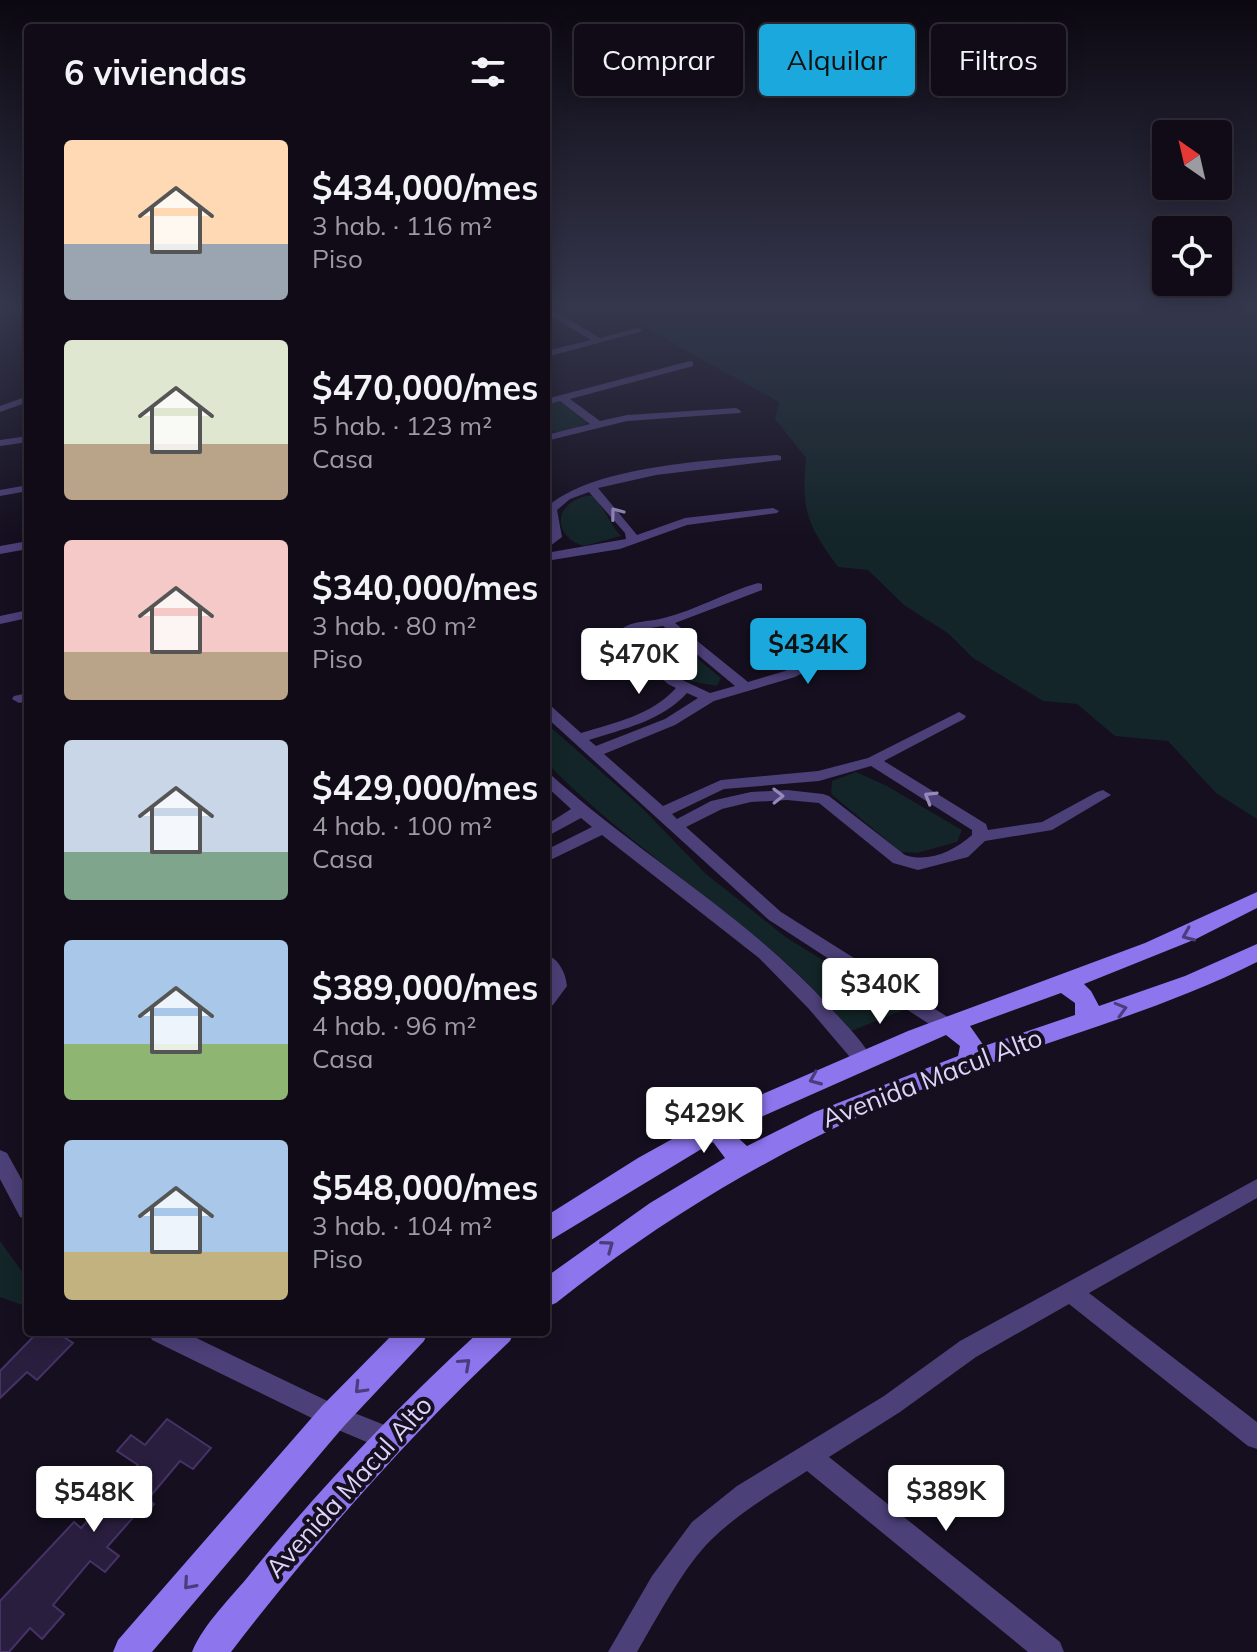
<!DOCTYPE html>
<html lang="es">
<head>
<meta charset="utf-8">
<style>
	:root { --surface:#100b17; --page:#1e1924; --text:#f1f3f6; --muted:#9c9ba1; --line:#302b36; --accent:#1ba8dd }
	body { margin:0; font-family:Mulish,sans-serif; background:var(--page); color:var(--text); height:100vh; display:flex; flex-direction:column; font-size:30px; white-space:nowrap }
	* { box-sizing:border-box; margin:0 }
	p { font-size:26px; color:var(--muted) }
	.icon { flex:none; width:44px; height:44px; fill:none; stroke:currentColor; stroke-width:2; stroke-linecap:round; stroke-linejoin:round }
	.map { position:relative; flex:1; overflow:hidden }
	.drawer { position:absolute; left:24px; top:24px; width:526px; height:1312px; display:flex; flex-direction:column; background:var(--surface); border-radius:8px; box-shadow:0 4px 20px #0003,0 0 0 2px var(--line) }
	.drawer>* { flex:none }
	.hud { position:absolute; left:574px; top:24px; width:562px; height:72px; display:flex; gap:16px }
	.needle { width:52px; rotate:326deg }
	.controls { position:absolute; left:1152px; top:120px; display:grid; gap:16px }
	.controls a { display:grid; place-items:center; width:80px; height:80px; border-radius:8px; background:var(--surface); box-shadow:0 4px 20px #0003,0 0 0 2px var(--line); font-size:40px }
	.price { position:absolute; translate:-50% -68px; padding:0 18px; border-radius:8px; background:#fff; color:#222; font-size:26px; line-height:52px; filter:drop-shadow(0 2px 4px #0008) }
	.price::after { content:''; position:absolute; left:50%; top:48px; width:24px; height:18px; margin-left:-12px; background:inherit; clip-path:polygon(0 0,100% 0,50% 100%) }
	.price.selected { background:var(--accent); color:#111 }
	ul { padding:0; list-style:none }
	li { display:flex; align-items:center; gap:24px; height:200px; padding:0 40px }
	li span { display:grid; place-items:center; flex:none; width:224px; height:160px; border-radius:8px; color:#555 }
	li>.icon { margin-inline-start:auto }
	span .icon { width:96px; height:96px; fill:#fffc; stroke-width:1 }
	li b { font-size:34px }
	h2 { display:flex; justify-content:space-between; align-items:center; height:96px; padding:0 40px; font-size:34px }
	.tag { padding:0 28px; border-radius:8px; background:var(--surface); box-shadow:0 4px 20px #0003,0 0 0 2px var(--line); font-size:28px; line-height:72px }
	.tag.selected { background:var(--accent); color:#111 }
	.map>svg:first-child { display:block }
	.green { fill:#132528 }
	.building { fill:#2a1e3e; stroke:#463267; stroke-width:2 }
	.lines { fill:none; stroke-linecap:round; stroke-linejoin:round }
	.street { fill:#4c4078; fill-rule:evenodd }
	.secondary { fill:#8d75ee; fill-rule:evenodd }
	.oneway { stroke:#958ab9 }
	.oneway2 { stroke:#4b3d7c }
	.labels { text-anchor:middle; stroke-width:8; stroke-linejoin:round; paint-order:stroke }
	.near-street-label { font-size:26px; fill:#ded3fa; stroke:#150f1f }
</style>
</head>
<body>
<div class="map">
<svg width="1257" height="1652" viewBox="0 0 1257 1652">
	<rect width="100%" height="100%" fill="#150f1f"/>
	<g class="green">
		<path d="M 606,306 L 1257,306 L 1257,819 L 1216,793 L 1168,741 L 1115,736 L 1077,704 L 1043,701 L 973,658 L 949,634 L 904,605 L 868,570 L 838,567 C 807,524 801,511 806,458 L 775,419 L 779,402 Z"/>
		<path d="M 560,401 L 586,418 L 586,424 L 564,432 L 546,431 L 546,405 Z"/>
		<path d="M 587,496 L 594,496 C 605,510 610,524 621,536 L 584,546 C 554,538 551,504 587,496 Z"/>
		<path d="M 651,628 L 664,631 L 721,678 L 717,686 L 690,681 L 636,641 L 638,633 Z"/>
		<path d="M 546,723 L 641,807 L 706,874 L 787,938 L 904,1010 L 851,1031 C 833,1011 815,990 796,972 C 716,898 622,841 546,762 Z"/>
		<path d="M 856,772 L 887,786 L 962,830 L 957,842 L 917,853 L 901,852 L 831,794 L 832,781 Z"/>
		<path d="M 0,1241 L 28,1280 L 28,1299 L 22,1305 L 0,1297 Z"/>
	</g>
	<g class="building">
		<path d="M 38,1332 L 56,1332 L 73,1343 L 37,1380 L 27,1372 L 0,1398 L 0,1371 Z"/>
		<path d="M 167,1419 L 211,1448 L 193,1469 L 180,1461 L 148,1499 L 154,1504 L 143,1517 L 138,1512 L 107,1547 L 119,1556 L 105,1572 L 90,1561 L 53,1605 L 64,1614 L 42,1639 L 30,1628 L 9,1652 L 0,1652 L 0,1601 L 74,1522 L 81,1528 L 138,1465 L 117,1451 L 131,1435 L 145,1445 Z"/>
	</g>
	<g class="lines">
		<g class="street">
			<path d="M 546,306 L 600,338 L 638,328 L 643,331 L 546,357 L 546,351 L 591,340 L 546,313 Z"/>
			<path d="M 690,361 L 693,362 L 693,366 L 570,399 L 600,421 L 627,415 L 736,408 L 741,411 L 740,413 L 627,421 L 546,441 L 546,435 L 590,424 L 560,401 L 546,405 L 546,399 Z"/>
			<path d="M 28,396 L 28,402 L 0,412 L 0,406 Z"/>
			<path d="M 28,436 L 28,442 L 0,446 L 0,440 Z"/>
			<path d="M 777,455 L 781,456 L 781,460 L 656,475 L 598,488 L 637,535 L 685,518 L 773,508 L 779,511 L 777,513 L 687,525 L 620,549 L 546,561 L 546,553 L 626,539 L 625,533 L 589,492 L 570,499 L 557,510 L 562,537 L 546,549 L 546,539 L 550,536 L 546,508 C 592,465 715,460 777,455 Z"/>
			<path d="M 28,485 L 28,491 L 0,496 L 0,490 Z"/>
			<path d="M 28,541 L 28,549 L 0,554 L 0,546 Z"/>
			<path d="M 758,583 L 762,584 L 762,590 L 675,623 L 748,682 L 785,671 L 853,637 L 858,636 L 865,640 L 795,677 L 714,701 L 675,725 L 604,754 L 663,806 L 721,780 L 818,771 L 868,758 L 959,712 L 966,716 L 964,719 L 884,761 L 986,824 L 988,830 L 1042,822 L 1097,792 L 1103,790 L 1111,795 L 1052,830 L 985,841 L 968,857 L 918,870 L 893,863 L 819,803 L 787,800 L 751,802 L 722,809 L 686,827 L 781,912 L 954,1021 L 956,1026 L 954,1031 L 947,1033 L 940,1031 L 769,920 L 546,717 L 546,705 L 551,706 L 581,733 C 614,723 652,715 676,688 L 668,684 L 620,643 L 617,633 C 631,619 646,623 664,618 C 696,610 726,592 758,583 ZM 663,626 L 735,686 L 710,693 L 678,678 L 632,639 L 631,634 L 639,630 ZM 687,693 L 698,698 L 665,719 L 596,746 L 589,740 C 623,729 662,721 687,693 ZM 871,766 L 972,830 L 972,835 C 954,851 929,863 905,855 L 829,796 L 823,794 L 787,790 L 751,792 L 711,801 L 677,819 L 672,814 L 724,789 L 819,781 Z"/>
			<path d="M 28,610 L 28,618 L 0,624 L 0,616 Z"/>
			<path d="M 28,693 L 28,701 L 19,703 L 12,699 L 14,696 Z"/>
			<path d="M 546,773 L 551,775 C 641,856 747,916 829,1006 C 843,1022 861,1039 872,1058 L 869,1063 L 862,1065 L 855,1063 L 809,1009 L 759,958 L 602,835 L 546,862 L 546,850 L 592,827 L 581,818 L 546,837 L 546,825 L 571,809 L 546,786 Z"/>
			<path d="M 546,955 C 559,958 566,974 567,986 L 553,1005 L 546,1007 L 546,988 L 549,985 Z"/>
			<path d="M 0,1150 L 7,1153 L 28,1191 L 28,1220 L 20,1217 L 0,1179 Z"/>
			<path d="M 1257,1179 L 1257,1198 L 1089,1293 L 1257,1422 L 1257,1449 L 1248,1446 L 1069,1304 L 976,1357 L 900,1412 L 829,1457 L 1060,1642 L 1064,1652 L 1028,1652 L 807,1471 C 774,1492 740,1512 712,1539 C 684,1566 657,1618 637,1652 L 608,1652 L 652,1576 L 692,1522 L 737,1486 L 884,1396 L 960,1341 Z"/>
			<path d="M 148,1332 L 184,1332 L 342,1408 L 397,1430 L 400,1439 L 397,1448 L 388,1451 L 324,1424 L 152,1340 Z"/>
		</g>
		<g class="secondary">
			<path d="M 1257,892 L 1257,908 L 1196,939 L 1084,984 L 1091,991 L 1099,1006 L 1185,976 L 1257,944 L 1257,962 C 1162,1010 1055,1038 956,1076 C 809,1132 679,1205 556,1303 L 546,1307 L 546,1277 L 650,1203 L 725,1158 L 713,1142 L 546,1243 L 546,1216 L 638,1158 L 719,1113 L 908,1031 L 1145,943 ZM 1061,993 L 1075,1003 L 1075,1015 L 984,1046 L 970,1026 ZM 946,1035 L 960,1046 L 958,1056 L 815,1112 L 747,1146 L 736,1136 L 738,1129 L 761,1117 Z"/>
			<path d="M 395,1332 L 428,1332 L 424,1341 L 344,1426 L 152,1652 L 113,1652 L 118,1640 L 322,1406 Z"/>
			<path d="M 479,1332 L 514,1332 L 510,1341 C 408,1437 316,1541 231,1652 L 192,1652 C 204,1623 231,1598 251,1573 C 321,1487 397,1407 479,1332 Z"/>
		</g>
	</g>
	<defs><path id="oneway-chevron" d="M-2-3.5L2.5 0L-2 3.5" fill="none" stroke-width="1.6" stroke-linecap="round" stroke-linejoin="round" transform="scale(2)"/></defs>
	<g class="oneway">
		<use href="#oneway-chevron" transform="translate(616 513) rotate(-127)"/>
		<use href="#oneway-chevron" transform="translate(778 796) rotate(-1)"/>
		<use href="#oneway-chevron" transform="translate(930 797) rotate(-149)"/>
	</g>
	<g class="oneway2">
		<use href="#oneway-chevron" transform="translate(1188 935) rotate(157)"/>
		<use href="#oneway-chevron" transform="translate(1121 1009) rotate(-16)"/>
		<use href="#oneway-chevron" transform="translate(815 1079) rotate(157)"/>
		<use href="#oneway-chevron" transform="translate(608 1246) rotate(-36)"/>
		<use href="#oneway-chevron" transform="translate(465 1364) rotate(-42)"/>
		<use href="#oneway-chevron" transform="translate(360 1388) rotate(134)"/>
		<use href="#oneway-chevron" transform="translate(189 1584) rotate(131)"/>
	</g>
	<linearGradient id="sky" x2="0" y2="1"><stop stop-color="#0c0811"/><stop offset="0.57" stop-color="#35374d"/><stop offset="1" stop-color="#35374d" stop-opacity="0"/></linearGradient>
	<rect width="1257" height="537" fill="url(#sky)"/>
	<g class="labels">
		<g class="near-street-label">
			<text transform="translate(932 1078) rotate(-21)" y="9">Avenida Macul Alto</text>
			<text transform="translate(349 1487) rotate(-48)" y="9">Avenida Macul Alto</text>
		</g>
	</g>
</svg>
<div class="controls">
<a><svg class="needle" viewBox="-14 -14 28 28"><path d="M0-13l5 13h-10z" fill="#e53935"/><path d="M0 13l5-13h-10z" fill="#9c9ba1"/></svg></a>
<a><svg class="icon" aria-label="locate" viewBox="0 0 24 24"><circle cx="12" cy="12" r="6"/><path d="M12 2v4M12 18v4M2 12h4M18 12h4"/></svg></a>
</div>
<b class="price selected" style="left:808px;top:686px">$434K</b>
<b class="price" style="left:639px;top:696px">$470K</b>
<b class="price" style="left:880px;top:1026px">$340K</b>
<b class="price" style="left:704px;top:1155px">$429K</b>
<b class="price" style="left:946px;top:1533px">$389K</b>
<b class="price" style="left:94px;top:1534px">$548K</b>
<div class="hud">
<a class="tag">Comprar</a>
<a class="tag selected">Alquilar</a>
<a class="tag">Filtros</a>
</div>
<section class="drawer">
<h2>6 viviendas<svg class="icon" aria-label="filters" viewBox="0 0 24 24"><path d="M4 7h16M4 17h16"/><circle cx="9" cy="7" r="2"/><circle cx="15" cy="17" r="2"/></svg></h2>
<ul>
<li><span style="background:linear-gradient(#ffd9b3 65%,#9aa5b1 0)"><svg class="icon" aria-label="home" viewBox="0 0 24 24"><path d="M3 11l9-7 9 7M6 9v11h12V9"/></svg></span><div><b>$434,000/mes</b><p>3 hab. · 116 m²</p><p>Piso</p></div></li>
<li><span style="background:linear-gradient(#dfe7d0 65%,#b9a48a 0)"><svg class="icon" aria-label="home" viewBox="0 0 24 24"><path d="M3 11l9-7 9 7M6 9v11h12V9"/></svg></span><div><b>$470,000/mes</b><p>5 hab. · 123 m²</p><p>Casa</p></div></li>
<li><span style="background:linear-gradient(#f6c9c9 70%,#b9a48a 0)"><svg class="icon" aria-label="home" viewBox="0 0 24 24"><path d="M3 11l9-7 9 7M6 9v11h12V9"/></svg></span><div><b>$340,000/mes</b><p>3 hab. · 80 m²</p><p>Piso</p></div></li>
<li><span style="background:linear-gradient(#c9d6e8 70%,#7fa58c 0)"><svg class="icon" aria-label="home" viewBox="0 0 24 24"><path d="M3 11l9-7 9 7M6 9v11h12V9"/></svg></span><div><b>$429,000/mes</b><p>4 hab. · 100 m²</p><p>Casa</p></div></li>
<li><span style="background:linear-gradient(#a9c7e8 65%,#8fb573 0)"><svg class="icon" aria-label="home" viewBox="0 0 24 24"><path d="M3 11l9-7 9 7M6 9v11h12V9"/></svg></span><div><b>$389,000/mes</b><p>4 hab. · 96 m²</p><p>Casa</p></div></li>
<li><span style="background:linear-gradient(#a9c7e8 70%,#c2b280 0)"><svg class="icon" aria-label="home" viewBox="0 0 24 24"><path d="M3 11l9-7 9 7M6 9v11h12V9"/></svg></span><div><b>$548,000/mes</b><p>3 hab. · 104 m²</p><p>Piso</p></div></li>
</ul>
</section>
</div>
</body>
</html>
